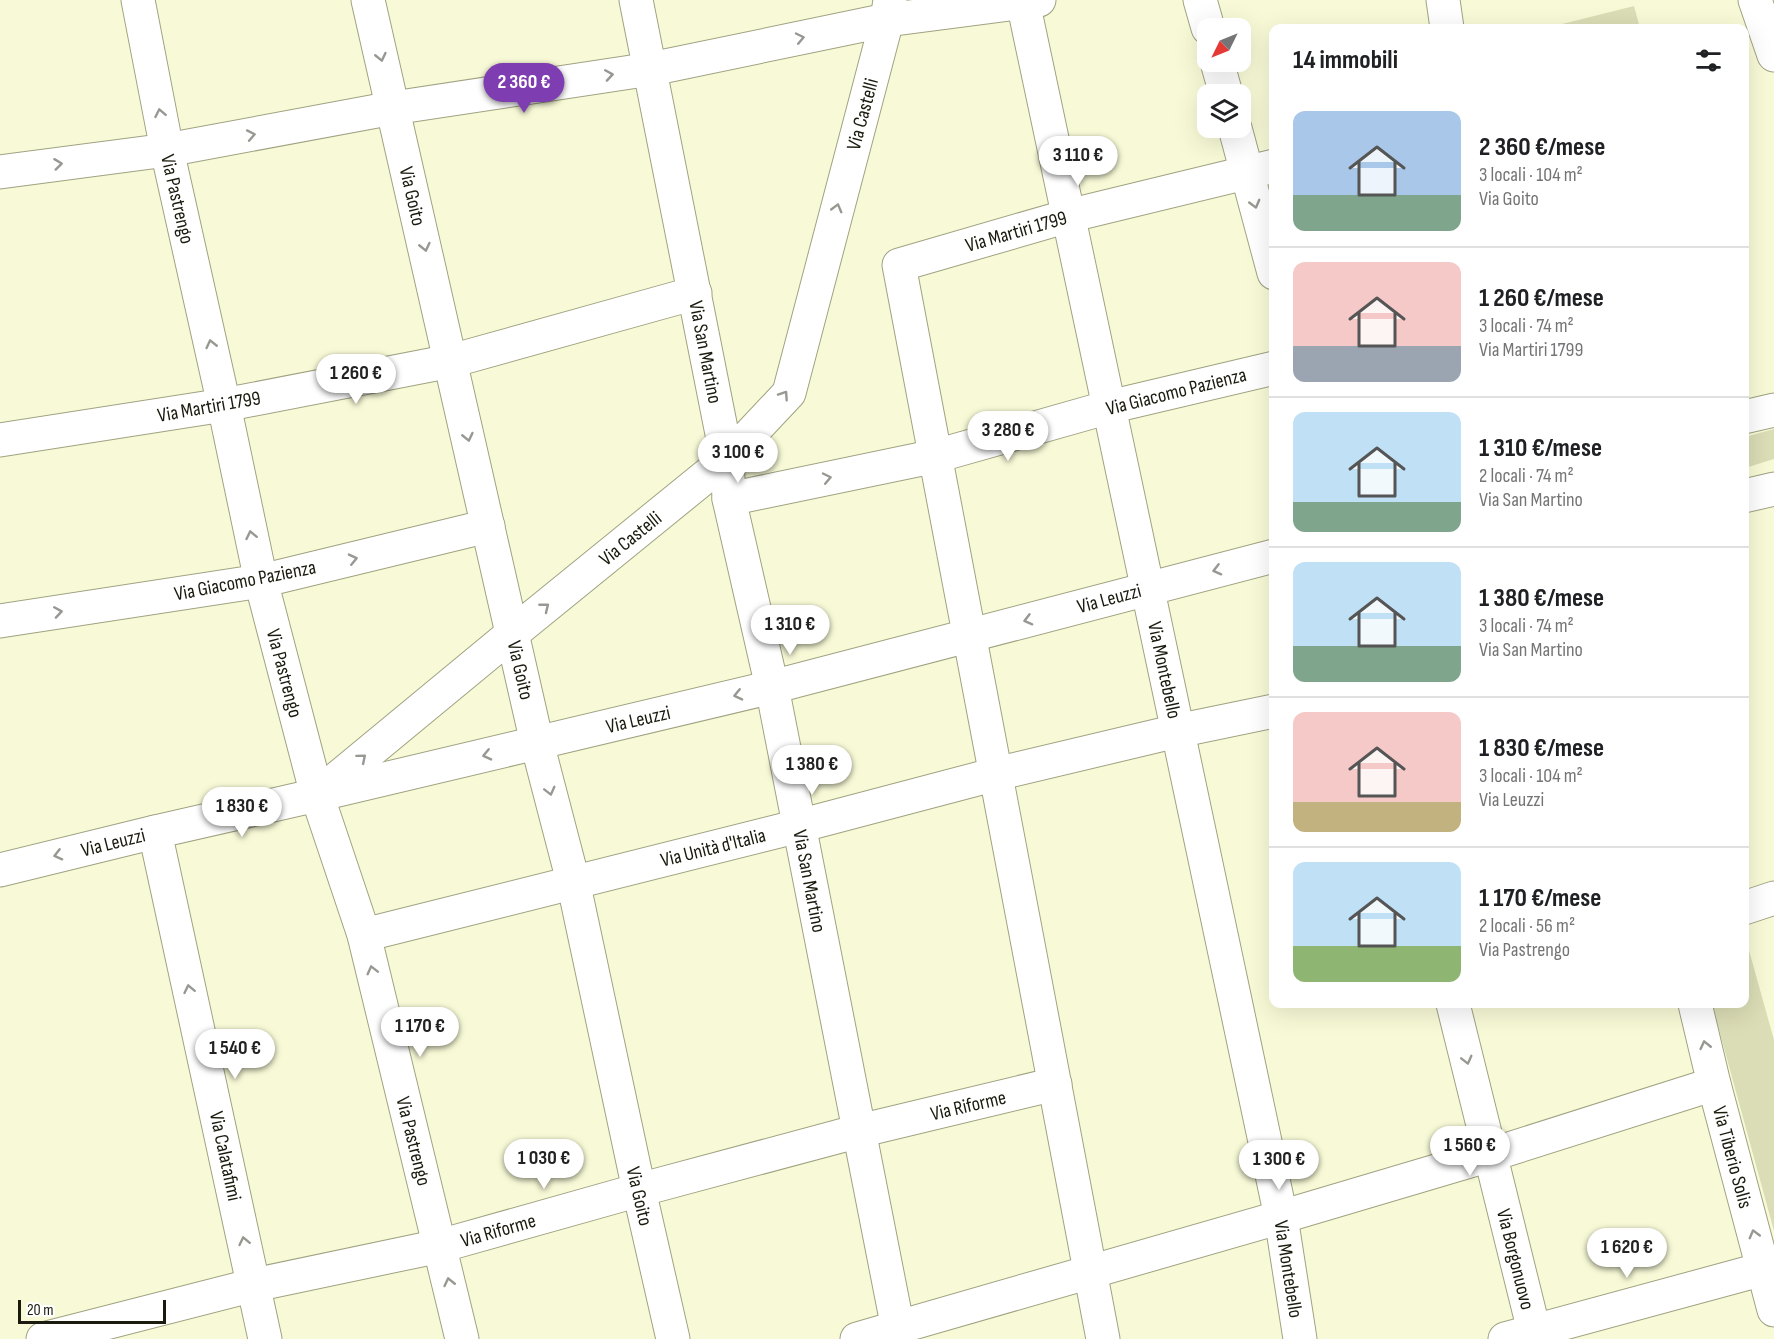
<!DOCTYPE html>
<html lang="it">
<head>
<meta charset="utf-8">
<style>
	:root { --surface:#fff; --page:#f2f2f2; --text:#202124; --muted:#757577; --line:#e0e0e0; --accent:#7f3db2 }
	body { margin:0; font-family:"Sofia Sans Condensed",sans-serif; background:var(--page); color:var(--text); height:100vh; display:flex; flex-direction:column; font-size:22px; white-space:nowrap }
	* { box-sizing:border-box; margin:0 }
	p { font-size:20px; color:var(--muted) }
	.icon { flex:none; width:33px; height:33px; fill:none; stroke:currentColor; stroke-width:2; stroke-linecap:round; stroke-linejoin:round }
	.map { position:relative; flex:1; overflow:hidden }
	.drawer { position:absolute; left:1269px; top:24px; width:480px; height:984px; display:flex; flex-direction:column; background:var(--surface); border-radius:12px; box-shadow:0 6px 24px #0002 }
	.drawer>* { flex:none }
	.needle { width:39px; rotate:227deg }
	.buttons { position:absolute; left:1197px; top:18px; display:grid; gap:12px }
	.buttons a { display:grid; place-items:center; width:54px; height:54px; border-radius:12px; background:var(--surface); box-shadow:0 6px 24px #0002; font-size:30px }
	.scale { position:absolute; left:18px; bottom:15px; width:148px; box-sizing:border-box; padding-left:6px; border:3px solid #1a1a0e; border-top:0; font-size:16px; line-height:21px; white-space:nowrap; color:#1a1a0e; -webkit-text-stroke:4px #fff; paint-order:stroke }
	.price { position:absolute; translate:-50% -51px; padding:0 14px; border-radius:21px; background:#fff; color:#222; font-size:20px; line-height:39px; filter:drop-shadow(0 2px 3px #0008) }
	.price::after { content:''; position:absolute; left:50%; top:36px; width:18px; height:14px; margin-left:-9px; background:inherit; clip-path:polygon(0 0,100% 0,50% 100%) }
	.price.selected { background:var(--accent); color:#fff }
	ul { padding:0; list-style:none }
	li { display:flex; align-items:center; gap:18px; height:150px; padding:0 24px }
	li+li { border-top:2px solid var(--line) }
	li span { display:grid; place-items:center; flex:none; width:168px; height:120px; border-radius:12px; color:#555 }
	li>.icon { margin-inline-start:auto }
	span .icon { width:72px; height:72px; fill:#fffc; stroke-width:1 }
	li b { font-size:26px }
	h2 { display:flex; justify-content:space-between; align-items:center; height:72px; padding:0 24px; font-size:26px }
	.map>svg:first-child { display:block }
	.green { fill:#dbddb6 }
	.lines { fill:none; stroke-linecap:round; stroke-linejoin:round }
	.street-casing { stroke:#a0a281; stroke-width:35 }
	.secondary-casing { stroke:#a0a281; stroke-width:35 }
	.street { stroke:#fff; stroke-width:33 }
	.secondary { stroke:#fff; stroke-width:33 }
	.oneway { stroke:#989893 }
	.labels { text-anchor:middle; stroke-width:4.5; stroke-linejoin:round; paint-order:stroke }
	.street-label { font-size:20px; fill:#1a1a0e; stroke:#fff }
</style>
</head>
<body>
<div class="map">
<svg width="1774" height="1339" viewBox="0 0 1774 1339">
	<rect width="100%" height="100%" fill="#f8fad7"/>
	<g class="green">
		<path d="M 1634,6 L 1640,28 L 1546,28 Z"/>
		<path d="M 1774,429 L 1774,459 L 1745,468 L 1745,437 Z"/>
		<path d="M 1745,936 L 1774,1040 L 1774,1231 L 1712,1004 L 1744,1004 Z"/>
	</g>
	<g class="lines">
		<g class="street-casing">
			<g id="street">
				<path d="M 138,0 L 167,150 L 224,405 L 261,581 L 317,795 L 364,935 L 462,1339"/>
				<path d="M 368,0 L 537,743 L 573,881 L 639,1190 L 673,1339"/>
				<path d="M 636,0 L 727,459 L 729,499 L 772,687 L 900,1339"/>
				<path d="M 1200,0 L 1208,28"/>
				<path d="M 1755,0 L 1774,55"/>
				<path d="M 1023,2 L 1281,1217 L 1300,1339"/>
				<path d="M 1217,62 L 1226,94"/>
				<path d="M 1235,128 L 1274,273"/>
				<path d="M 0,172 L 167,150 L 393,108 L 651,69 L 887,20 L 1039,0"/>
				<path d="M 1744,417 L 1774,410"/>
				<path d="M 0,440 L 224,405 L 451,361 L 695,293"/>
				<path d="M 1744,496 L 1774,489"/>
				<path d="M 729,499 L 936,456 L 1109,407 L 1274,368"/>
				<path d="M 0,621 L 261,581 L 488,526"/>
				<path d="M 317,795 L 772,687 L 1274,556"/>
				<path d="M 0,870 L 155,832"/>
				<path d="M 1744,908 L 1774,898"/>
				<path d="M 364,935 L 799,826 L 996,774 L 1177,731 L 1274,711"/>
				<path d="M 1453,1004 L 1536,1339"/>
				<path d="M 43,1339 L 254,1285 L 440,1246 L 639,1190 L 859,1131 L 1055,1084"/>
				<path d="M 857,1339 L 1281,1217 L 1490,1155 L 1714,1084"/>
				<path d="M 1103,1339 L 899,265 L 1068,216 L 1274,166"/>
				<path d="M 1505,1339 L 1763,1269"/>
			</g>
		</g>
		<g class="secondary-casing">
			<g id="secondary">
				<path d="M 1443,0 L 1447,28"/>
				<path d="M 1695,1004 L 1714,1084 L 1774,1310"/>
				<path d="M 265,1339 L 155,832 L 317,795 L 513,633 L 727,459 L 789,393 L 887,20 L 890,0"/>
			</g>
		</g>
		<use href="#street" class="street"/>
		<use href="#secondary" class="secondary"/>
	</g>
	<defs><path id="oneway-chevron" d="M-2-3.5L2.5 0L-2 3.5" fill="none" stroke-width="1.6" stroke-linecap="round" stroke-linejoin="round" transform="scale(1.5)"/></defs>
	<g class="oneway">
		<use href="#oneway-chevron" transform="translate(800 38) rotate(-12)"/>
		<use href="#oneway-chevron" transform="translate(381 57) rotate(77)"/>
		<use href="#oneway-chevron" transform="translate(609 75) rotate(-9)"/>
		<use href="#oneway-chevron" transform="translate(160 113) rotate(-101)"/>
		<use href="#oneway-chevron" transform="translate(251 135) rotate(-11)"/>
		<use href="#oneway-chevron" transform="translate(58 164) rotate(-7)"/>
		<use href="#oneway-chevron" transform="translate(1255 204) rotate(75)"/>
		<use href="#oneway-chevron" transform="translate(837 208) rotate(-75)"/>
		<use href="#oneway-chevron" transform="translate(425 247) rotate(77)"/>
		<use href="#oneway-chevron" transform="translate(211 344) rotate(-103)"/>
		<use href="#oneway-chevron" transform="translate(784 395) rotate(-56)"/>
		<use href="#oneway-chevron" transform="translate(468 437) rotate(77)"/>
		<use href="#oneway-chevron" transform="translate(827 478) rotate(-12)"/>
		<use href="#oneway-chevron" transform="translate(251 535) rotate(-102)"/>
		<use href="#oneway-chevron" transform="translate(353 559) rotate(-13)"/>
		<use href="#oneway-chevron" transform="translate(1217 570) rotate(166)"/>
		<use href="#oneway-chevron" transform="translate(545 607) rotate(-39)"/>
		<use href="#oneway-chevron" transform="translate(58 612) rotate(-9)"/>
		<use href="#oneway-chevron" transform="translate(1028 620) rotate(165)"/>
		<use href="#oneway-chevron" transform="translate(738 695) rotate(167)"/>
		<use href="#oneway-chevron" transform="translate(487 755) rotate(167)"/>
		<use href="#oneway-chevron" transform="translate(362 758) rotate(-40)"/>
		<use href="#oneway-chevron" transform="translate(550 791) rotate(76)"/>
		<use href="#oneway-chevron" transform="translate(58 855) rotate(166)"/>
		<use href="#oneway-chevron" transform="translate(372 970) rotate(-104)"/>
		<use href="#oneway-chevron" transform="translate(189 989) rotate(-102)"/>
		<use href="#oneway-chevron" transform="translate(1705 1045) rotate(-103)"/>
		<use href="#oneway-chevron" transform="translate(1467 1060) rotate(76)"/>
		<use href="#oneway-chevron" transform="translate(1754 1234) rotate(-105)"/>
		<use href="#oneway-chevron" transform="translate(244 1241) rotate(-102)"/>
		<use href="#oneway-chevron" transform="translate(449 1282) rotate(-103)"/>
	</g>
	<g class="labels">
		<g class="street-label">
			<text transform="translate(862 114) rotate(-75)" y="7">Via Castelli</text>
			<text transform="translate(413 196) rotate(77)" y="7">Via Goito</text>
			<text transform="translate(178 199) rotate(77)" y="7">Via Pastrengo</text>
			<text transform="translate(1016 231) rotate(-16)" y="7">Via Martiri 1799</text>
			<text transform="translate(706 352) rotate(79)" y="7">Via San Martino</text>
			<text transform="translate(1176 391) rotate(-14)" y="7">Via Giacomo Pazienza</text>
			<text transform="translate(209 406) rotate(-10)" y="7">Via Martiri 1799</text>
			<text transform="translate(630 538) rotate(-39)" y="7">Via Castelli</text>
			<text transform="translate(245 580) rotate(-11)" y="7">Via Giacomo Pazienza</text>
			<text transform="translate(1109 598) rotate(-15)" y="7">Via Leuzzi</text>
			<text transform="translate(521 670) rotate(77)" y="7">Via Goito</text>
			<text transform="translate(1165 670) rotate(78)" y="7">Via Montebello</text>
			<text transform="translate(285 673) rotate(75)" y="7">Via Pastrengo</text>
			<text transform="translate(638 719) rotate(-13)" y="7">Via Leuzzi</text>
			<text transform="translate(113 842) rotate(-14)" y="7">Via Leuzzi</text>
			<text transform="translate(713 847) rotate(-14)" y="7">Via Unità d'Italia</text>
			<text transform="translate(810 881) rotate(79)" y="7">Via San Martino</text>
			<text transform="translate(968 1105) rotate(-13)" y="7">Via Riforme</text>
			<text transform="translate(414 1141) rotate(76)" y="7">Via Pastrengo</text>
			<text transform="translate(226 1156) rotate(78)" y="7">Via Calatafimi</text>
			<text transform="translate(1733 1157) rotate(75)" y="7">Via Tiberio Solis</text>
			<text transform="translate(640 1196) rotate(77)" y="7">Via Goito</text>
			<text transform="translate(498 1230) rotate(-16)" y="7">Via Riforme</text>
			<text transform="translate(1516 1259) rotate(76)" y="7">Via Borgonuovo</text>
			<text transform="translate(1289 1269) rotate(81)" y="7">Via Montebello</text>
		</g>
	</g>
</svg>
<div class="buttons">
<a><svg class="needle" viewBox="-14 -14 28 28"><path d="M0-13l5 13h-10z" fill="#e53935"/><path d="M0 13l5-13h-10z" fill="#757577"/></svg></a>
<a><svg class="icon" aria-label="layers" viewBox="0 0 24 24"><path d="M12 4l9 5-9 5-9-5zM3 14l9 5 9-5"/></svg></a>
</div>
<div class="scale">20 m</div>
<b class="price selected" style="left:524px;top:114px">2 360 €</b>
<b class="price" style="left:1078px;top:187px">3 110 €</b>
<b class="price" style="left:356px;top:405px">1 260 €</b>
<b class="price" style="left:1008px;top:462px">3 280 €</b>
<b class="price" style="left:738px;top:484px">3 100 €</b>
<b class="price" style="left:790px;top:656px">1 310 €</b>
<b class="price" style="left:812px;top:796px">1 380 €</b>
<b class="price" style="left:242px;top:838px">1 830 €</b>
<b class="price" style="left:420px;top:1058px">1 170 €</b>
<b class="price" style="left:235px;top:1080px">1 540 €</b>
<b class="price" style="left:1470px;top:1177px">1 560 €</b>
<b class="price" style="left:544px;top:1190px">1 030 €</b>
<b class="price" style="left:1279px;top:1191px">1 300 €</b>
<b class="price" style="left:1627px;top:1279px">1 620 €</b>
<section class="drawer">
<h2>14 immobili<svg class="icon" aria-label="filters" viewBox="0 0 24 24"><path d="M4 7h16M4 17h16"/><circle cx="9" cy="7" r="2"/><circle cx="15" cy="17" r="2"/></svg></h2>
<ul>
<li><span style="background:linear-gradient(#a9c7e8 70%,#7fa58c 0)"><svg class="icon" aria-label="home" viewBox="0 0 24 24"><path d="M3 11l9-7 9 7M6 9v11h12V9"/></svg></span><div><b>2 360 €/mese</b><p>3 locali · 104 m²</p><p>Via Goito</p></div></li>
<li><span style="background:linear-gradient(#f6c9c9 70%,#9aa5b1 0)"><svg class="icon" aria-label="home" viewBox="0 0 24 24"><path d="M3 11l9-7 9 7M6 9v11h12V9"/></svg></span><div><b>1 260 €/mese</b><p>3 locali · 74 m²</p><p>Via Martiri 1799</p></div></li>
<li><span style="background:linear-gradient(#bfe0f5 75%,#7fa58c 0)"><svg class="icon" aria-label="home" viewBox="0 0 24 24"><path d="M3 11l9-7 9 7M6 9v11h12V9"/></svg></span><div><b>1 310 €/mese</b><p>2 locali · 74 m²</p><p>Via San Martino</p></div></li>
<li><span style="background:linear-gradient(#bfe0f5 70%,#7fa58c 0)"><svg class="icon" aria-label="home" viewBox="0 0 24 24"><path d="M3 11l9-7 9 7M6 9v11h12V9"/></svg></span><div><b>1 380 €/mese</b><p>3 locali · 74 m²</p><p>Via San Martino</p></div></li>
<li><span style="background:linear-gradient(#f6c9c9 75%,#c2b280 0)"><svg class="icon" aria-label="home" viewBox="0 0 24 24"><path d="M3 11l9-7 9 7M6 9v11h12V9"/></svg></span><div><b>1 830 €/mese</b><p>3 locali · 104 m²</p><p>Via Leuzzi</p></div></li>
<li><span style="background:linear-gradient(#bfe0f5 70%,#8fb573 0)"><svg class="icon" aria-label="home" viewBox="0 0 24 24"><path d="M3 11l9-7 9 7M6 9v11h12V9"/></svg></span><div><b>1 170 €/mese</b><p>2 locali · 56 m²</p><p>Via Pastrengo</p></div></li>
</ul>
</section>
</div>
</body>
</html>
